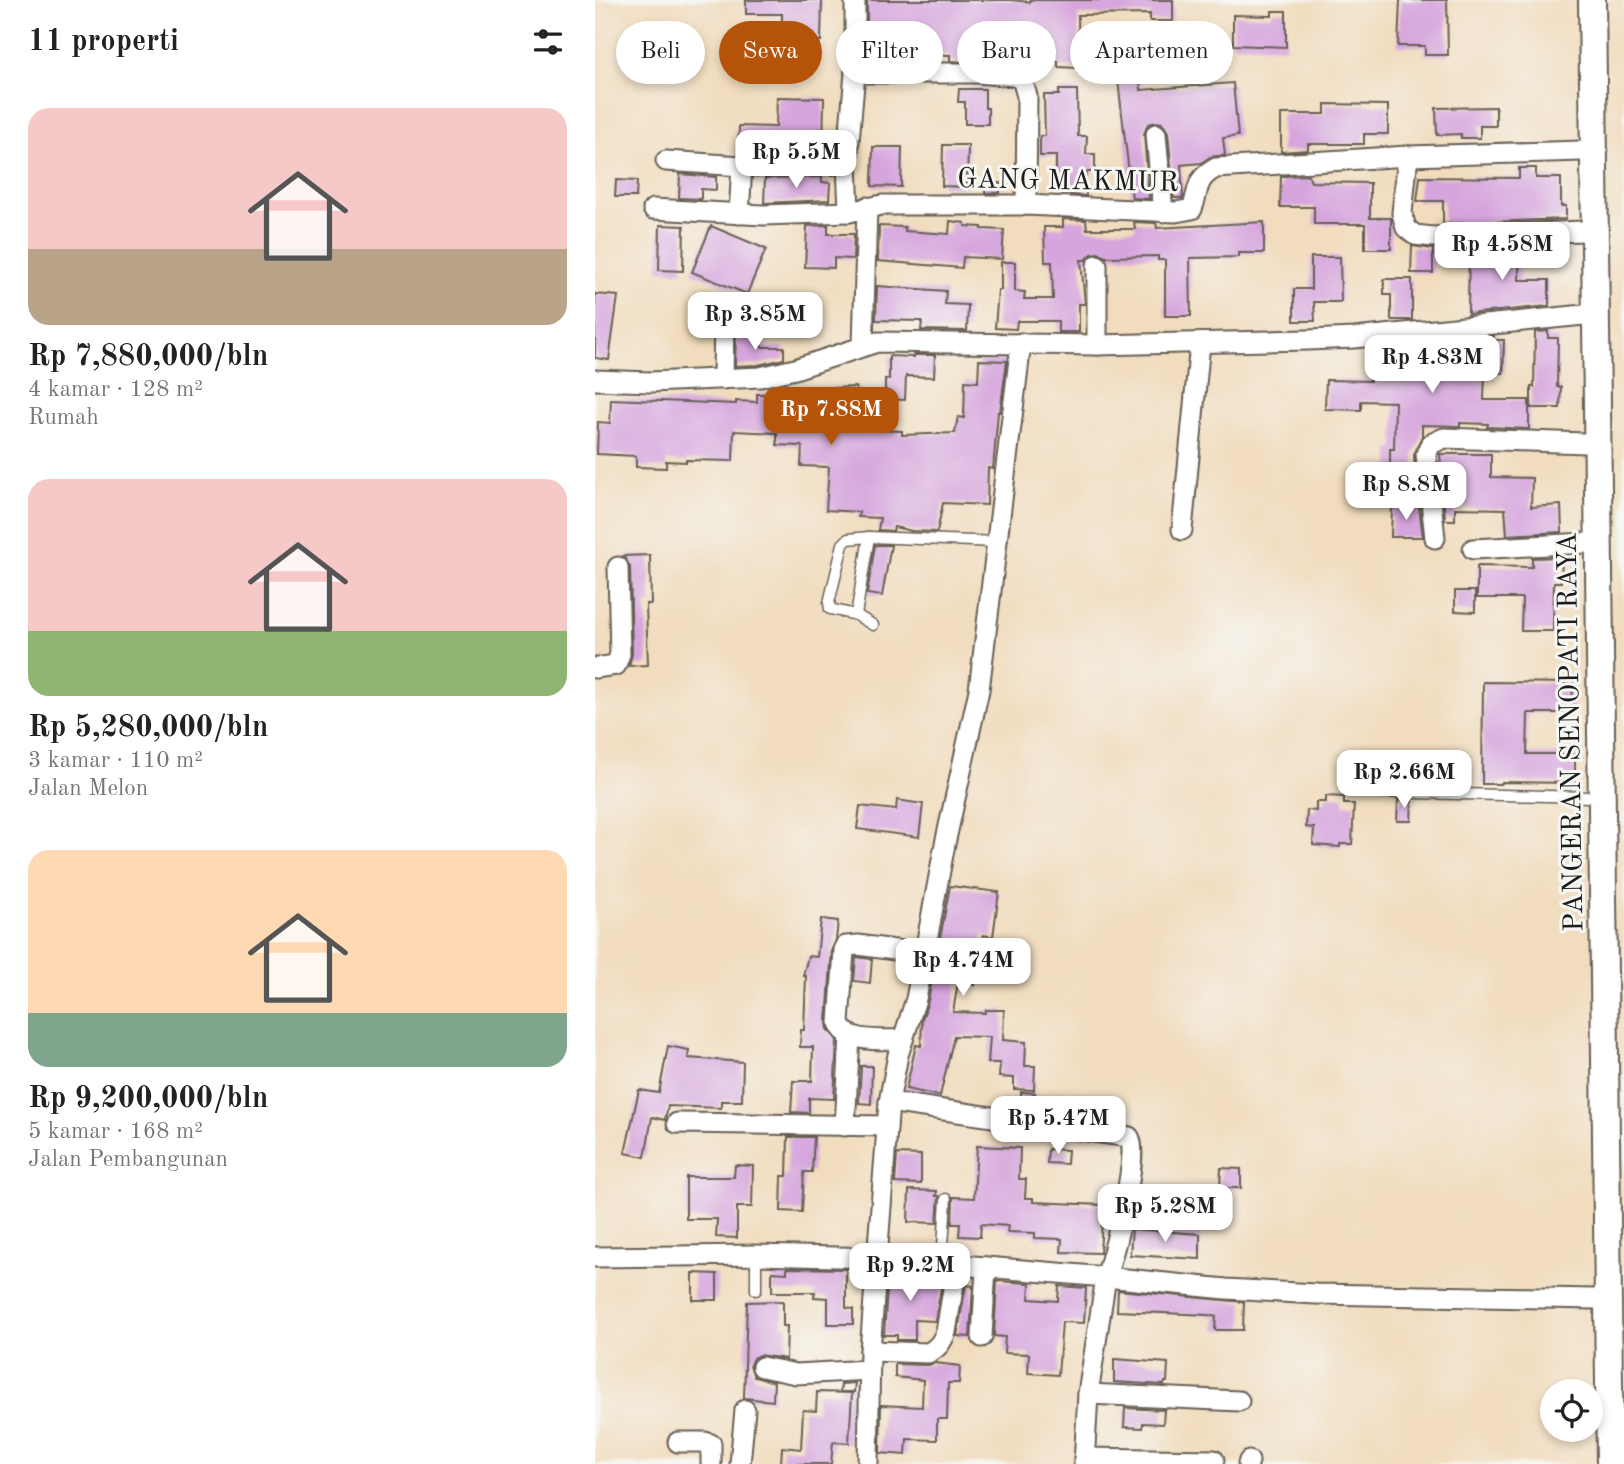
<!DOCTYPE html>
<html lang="id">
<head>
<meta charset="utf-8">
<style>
	:root { --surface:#fff; --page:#f2f2f2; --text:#222; --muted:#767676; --accent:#b45309 }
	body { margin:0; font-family:"Old Standard TT",serif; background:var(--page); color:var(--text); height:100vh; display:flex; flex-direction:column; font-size:26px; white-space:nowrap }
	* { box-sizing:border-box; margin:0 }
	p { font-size:23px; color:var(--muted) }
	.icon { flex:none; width:38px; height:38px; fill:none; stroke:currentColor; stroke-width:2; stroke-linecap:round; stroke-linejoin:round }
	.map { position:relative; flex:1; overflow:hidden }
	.drawer { display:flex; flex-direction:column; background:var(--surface); width:595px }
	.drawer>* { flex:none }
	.hud { position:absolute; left:21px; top:21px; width:665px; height:63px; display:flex; gap:14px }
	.controls { position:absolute; left:945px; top:1379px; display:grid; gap:14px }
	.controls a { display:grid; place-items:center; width:63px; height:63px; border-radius:50%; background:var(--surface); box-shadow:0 4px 10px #0003; font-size:35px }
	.price { position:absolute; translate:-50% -60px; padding:0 16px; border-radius:14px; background:#fff; color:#222; font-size:23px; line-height:46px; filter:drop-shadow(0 2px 4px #0008) }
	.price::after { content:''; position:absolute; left:50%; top:42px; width:21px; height:16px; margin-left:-10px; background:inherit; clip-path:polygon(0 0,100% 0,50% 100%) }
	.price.selected { background:var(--accent); color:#fff }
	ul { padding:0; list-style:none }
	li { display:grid; align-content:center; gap:14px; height:371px; padding:0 28px }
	li span { display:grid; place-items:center; height:217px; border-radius:21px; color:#555 }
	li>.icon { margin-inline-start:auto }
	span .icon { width:126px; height:126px; fill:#fffc; stroke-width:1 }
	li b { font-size:30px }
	h2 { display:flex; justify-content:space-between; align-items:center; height:84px; padding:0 28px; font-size:30px }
	.chip { padding:0 24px; border-radius:32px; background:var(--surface); box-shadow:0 4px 10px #0003; font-size:24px; line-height:63px }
	.chip.selected { background:var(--accent); color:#fff }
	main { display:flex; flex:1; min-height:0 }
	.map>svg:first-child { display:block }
	.building { fill:#d6a5dd }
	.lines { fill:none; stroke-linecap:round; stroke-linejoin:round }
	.lane-casing { stroke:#675f54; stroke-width:13 }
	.street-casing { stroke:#675f54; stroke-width:23 }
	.secondary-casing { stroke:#675f54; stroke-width:30 }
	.lane { stroke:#fff; stroke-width:10 }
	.street { stroke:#fff; stroke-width:19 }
	.secondary { stroke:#fff; stroke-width:26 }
	.labels { text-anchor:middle; stroke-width:6; stroke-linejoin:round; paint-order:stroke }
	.street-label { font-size:28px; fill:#1c1c1c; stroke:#f6f6f2 }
</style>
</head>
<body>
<main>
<section class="drawer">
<h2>11 properti<svg class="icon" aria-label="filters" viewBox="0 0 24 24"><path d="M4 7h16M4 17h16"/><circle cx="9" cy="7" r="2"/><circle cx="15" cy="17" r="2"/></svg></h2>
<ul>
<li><span style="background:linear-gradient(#f6c9c9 65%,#b9a48a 0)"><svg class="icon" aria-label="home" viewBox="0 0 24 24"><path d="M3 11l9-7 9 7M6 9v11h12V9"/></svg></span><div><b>Rp 7,880,000/bln</b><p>4 kamar · 128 m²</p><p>Rumah</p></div></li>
<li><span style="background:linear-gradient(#f6c9c9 70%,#8fb573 0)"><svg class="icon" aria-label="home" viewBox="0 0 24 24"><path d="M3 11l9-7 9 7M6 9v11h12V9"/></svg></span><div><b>Rp 5,280,000/bln</b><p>3 kamar · 110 m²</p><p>Jalan Melon</p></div></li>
<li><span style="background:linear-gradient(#ffd9b3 75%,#7fa58c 0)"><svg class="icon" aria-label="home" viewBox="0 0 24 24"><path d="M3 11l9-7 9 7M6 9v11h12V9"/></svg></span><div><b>Rp 9,200,000/bln</b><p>5 kamar · 168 m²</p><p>Jalan Pembangunan</p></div></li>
</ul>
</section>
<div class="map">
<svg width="1029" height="1464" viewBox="0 0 1029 1464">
	<rect width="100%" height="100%" fill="#f6f6f2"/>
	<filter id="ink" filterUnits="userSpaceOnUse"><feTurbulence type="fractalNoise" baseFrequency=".0143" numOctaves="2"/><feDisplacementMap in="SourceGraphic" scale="14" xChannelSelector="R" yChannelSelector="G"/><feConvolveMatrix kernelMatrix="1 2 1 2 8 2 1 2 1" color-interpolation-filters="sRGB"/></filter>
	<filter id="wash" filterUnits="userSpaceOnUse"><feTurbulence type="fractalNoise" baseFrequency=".00686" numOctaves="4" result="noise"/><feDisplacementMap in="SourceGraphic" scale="28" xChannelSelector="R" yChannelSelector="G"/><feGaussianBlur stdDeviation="1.57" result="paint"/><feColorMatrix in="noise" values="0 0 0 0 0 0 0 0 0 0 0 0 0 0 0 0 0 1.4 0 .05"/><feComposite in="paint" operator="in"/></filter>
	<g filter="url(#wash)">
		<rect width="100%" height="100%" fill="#f1dcbd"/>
		<g id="blocks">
			<g class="building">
				<path d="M 151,0 L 227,0 L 226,41 L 210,41 L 210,45 L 187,45 L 187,14 L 151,14 Z"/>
				<path d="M 272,0 L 416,0 L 435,2 L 435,0 L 578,0 L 578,21 L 555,21 L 555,14 L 483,15 L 484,68 L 463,67 L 463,61 L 432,61 L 432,66 L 355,61 L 355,55 L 312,54 L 312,61 L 272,61 Z"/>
				<path d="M 805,0 L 852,0 L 853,55 L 830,55 L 830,46 L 803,46 Z"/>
				<path d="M 677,11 L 691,11 L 691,47 L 638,45 L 638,15 L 677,16 Z"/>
				<path d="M 544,70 L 546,90 L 638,83 L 643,136 L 628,138 L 630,155 L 615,157 L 606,163 L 586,165 L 588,198 L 579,198 L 573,132 L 567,123 L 561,122 L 553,124 L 549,134 L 554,199 L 537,198 L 522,72 Z"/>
				<path d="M 364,89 L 390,89 L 390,108 L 393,108 L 393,124 L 370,124 L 370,102 L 363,102 Z"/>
				<path d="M 464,90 L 482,90 L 483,136 L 492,136 L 491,154 L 500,154 L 500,172 L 491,172 L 491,196 L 468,194 L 468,176 L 461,176 L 461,156 L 445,156 L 445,136 L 450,136 L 449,95 L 464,95 Z"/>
				<path d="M 182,97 L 229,98 L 228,152 L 143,153 L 144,126 L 181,127 Z"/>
				<path d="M 730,104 L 793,105 L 793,134 L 769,134 L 769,144 L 713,144 L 713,150 L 686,152 L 686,114 L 730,114 Z"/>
				<path d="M 901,107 L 901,126 L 885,126 L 885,138 L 866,138 L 866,134 L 842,135 L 841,108 Z"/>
				<path d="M 348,145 L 373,145 L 372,187 L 347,186 Z"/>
				<path d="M 278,147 L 307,147 L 306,187 L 277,186 Z"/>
				<path d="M 924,168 L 941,168 L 941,178 L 966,178 L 966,206 L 971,206 L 971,219 L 848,224 L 848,201 L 822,201 L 825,177 L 924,178 Z"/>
				<path d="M 85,174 L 121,177 L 121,190 L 106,189 L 106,199 L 84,198 Z"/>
				<path d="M 713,175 L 716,182 L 775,183 L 775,218 L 796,218 L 796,249 L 770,249 L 770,224 L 719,224 L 719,207 L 685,207 L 686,176 Z"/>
				<path d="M 227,177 L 227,182 L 235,183 L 234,200 L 169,203 L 170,178 Z"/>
				<path d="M 21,180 L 42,181 L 41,197 L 20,197 Z"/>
				<rect x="390" y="183" width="15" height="10"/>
				<path d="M 468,219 L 491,220 L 492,229 L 540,229 L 539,222 L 561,223 L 562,228 L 669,222 L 669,253 L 644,253 L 644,257 L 595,258 L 596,316 L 570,316 L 570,260 L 563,260 L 563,256 L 511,257 L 503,253 L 497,254 L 491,260 L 486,260 L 490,304 L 484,304 L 484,332 L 463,332 L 463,321 L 422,321 L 421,329 L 400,328 L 403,290 L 406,290 L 406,262 L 420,262 L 420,291 L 430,292 L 429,299 L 458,299 L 457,262 L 450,262 L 449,227 L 468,227 Z"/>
				<path d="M 355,221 L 370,223 L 370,226 L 387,227 L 387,229 L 409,230 L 407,259 L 368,257 L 367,268 L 283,261 L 284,226 L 310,227 L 310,231 L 354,234 Z"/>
				<path d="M 65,225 L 89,226 L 88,271 L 64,270 Z"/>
				<path d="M 233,225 L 233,234 L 259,234 L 258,259 L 239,258 L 239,268 L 210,267 L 212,226 Z"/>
				<path d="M 116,226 L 171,249 L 152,294 L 97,272 Z"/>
				<path d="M 817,246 L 838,249 L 838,273 L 816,273 Z"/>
				<path d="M 925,246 L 924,280 L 954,280 L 954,306 L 873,314 L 874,248 Z"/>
				<path d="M 716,257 L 745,257 L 746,302 L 719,302 L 720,321 L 699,321 L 699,289 L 716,289 Z"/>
				<path d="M 789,279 L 817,279 L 817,320 L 796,320 L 796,295 L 789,295 Z"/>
				<path d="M 282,286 L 351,291 L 350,304 L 373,305 L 372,331 L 326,330 L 327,321 L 281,320 Z"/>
				<path d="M 0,294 L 23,296 L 14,360 L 0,358 Z"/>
				<path d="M 953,331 L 953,338 L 963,338 L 962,387 L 966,387 L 965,408 L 936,408 L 936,387 L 939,387 L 940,332 Z"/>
				<path d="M 141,335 L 166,335 L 166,347 L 189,347 L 189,359 L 163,365 L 140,366 Z"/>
				<path d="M 899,336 L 899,340 L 909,340 L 908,373 L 890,372 L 889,400 L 934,400 L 934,429 L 892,427 L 893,424 L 865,423 L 865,426 L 827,425 L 827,436 L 819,455 L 820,470 L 795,469 L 795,449 L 799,449 L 800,402 L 766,401 L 766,410 L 730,409 L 731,380 L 775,381 L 775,362 L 798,363 L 798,355 L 822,356 L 822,351 L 884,351 L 885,338 Z"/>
				<path d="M 319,355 L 340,355 L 339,377 L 311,376 L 310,400 L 290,399 L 290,379 L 294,379 L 294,356 L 319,357 Z"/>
				<path d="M 384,360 L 412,361 L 405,412 L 403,412 L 398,469 L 393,468 L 392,505 L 348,503 L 342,532 L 317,531 L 299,527 L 298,531 L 283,530 L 285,518 L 263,517 L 264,512 L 231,510 L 234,467 L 206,466 L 207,446 L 182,445 L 182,433 L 139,431 L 138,461 L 91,460 L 91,462 L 71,461 L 71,468 L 41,467 L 41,456 L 2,454 L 3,422 L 15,423 L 16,399 L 141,404 L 141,401 L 162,402 L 162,394 L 180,394 L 180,404 L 215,404 L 215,389 L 261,387 L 261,425 L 286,426 L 285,430 L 307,431 L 307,435 L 360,433 L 363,417 L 369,418 L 370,381 L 383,382 Z"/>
				<path d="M 845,454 L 896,454 L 896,477 L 937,478 L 936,507 L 966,505 L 967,532 L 912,535 L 910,509 L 860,508 L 860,520 L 850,520 Z"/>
				<path d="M 797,507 L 824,507 L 828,537 L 796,537 Z"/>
				<path d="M 280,545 L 296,545 L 287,596 L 272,594 Z"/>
				<path d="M 55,555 L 56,604 L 51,604 L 53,665 L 34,666 L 37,654 L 35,567 L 28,556 Z"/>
				<path d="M 967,557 L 966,582 L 959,582 L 958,631 L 926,631 L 927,598 L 882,598 L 882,566 L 937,567 L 937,558 Z"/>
				<path d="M 860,591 L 880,591 L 880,612 L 860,611 Z"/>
				<path d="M 888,682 L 978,683 L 977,713 L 933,713 L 932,754 L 980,754 L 980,783 L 907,782 L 906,784 L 887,784 Z"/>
				<path d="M 731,796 L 749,797 L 749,804 L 759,804 L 757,844 L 745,844 L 745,847 L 718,845 L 719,828 L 711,827 L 712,810 L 721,811 L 721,802 L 731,802 Z"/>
				<path d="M 302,800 L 328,804 L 324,837 L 262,829 L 265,806 L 301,810 Z"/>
				<path d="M 803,800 L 817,800 L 816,821 L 802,821 Z"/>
				<path d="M 355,886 L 404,892 L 398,937 L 388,935 L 380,985 L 363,982 L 358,1012 L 390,1013 L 391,1010 L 409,1010 L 408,1040 L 431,1042 L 430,1066 L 440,1066 L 439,1090 L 419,1089 L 419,1078 L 404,1077 L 405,1063 L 393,1063 L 395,1037 L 359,1036 L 345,1096 L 311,1089 L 321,1045 L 326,1046 L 327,1020 L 333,1001 Z"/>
				<path d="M 226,919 L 243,921 L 241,940 L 237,949 L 232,1022 L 233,1029 L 242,1040 L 239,1099 L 214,1098 L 214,1113 L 196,1112 L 198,1081 L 217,1081 L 218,1047 L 205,1047 L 206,1030 L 209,1030 L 211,976 L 208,976 L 213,956 L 222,957 Z"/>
				<path d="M 261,957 L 277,959 L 275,983 L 259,981 Z"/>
				<path d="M 73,1046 L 94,1050 L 93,1058 L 148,1062 L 147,1101 L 126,1101 L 126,1108 L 73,1106 L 70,1120 L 57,1117 L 50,1157 L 30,1153 L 44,1090 L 64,1093 Z"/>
				<path d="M 266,1066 L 277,1066 L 276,1104 L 264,1103 Z"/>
				<path d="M 426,1092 L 440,1093 L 439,1111 L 426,1109 Z"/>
				<path d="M 193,1137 L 219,1137 L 217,1172 L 209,1172 L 207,1212 L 186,1211 L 187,1176 L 192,1176 Z"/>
				<path d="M 382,1146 L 425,1148 L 424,1179 L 431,1179 L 430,1198 L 438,1198 L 438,1202 L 508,1205 L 505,1253 L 466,1252 L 467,1239 L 440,1238 L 440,1233 L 412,1232 L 413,1226 L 386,1224 L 385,1237 L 364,1236 L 365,1224 L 357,1224 L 358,1197 L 379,1198 Z"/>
				<path d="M 453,1149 L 473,1150 L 472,1164 L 452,1163 Z"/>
				<path d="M 302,1154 L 326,1155 L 326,1184 L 300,1183 Z"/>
				<path d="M 140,1165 L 158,1166 L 157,1207 L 142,1207 L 142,1238 L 121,1237 L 122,1219 L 91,1219 L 91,1177 L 139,1177 Z"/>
				<path d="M 626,1168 L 646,1169 L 646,1188 L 625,1188 Z"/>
				<path d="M 314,1190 L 342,1191 L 341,1196 L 344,1196 L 342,1223 L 313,1222 Z"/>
				<path d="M 537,1229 L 605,1234 L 605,1259 L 535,1255 Z"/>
				<path d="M 192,1268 L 251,1269 L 251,1308 L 258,1309 L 258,1324 L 233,1324 L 233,1298 L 219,1297 L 220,1292 L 177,1292 L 177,1272 L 192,1273 Z"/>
				<path d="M 293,1271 L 345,1276 L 345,1283 L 347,1283 L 340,1321 L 320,1320 L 320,1340 L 302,1340 L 302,1335 L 289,1335 Z"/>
				<path d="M 98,1273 L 122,1274 L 122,1300 L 98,1300 Z"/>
				<path d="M 402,1281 L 435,1283 L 434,1299 L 463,1301 L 464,1286 L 491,1288 L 489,1323 L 467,1322 L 463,1375 L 433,1373 L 434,1354 L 409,1353 L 410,1337 L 399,1336 Z"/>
				<path d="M 371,1285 L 378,1286 L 375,1337 L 362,1336 Z"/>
				<path d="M 523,1290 L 649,1302 L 648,1330 L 620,1330 L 621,1317 L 614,1315 L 522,1311 Z"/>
				<path d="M 188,1301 L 188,1326 L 192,1326 L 191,1359 L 164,1355 L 158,1358 L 155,1365 L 159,1377 L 179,1382 L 178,1401 L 149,1398 L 152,1302 Z"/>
				<path d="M 519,1359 L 573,1363 L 572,1382 L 570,1382 L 569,1385 L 519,1382 Z"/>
				<path d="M 340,1363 L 365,1366 L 364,1383 L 353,1383 L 352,1419 L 342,1419 L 342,1440 L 312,1439 L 311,1455 L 285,1453 L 286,1405 L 327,1407 L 328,1380 L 300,1377 L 300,1364 L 333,1365 Z"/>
				<path d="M 260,1383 L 259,1392 L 245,1392 L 246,1384 Z"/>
				<path d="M 222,1392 L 257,1393 L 254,1443 L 238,1442 L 236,1464 L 186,1464 L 187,1447 L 206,1449 L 208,1410 L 221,1411 Z"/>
				<path d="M 530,1408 L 569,1410 L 568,1424 L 548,1423 L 547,1428 L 529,1427 Z"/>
			</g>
		</g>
	</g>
	<g filter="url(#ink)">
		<use href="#blocks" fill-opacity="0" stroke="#675f54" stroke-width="2"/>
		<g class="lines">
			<g class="lane-casing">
				<g id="lane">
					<path d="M 274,537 L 253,539 L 248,544 L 234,603 L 235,609 L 261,615 L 278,625"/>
					<path d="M 261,615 L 274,537 L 403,542"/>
					<path d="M 778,792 L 994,797"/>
					<path d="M 161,1255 L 161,1290"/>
					<path d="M 347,1263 L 351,1199"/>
				</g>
			</g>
			<g class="street-casing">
				<g id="street">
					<path d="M 260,73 L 380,73 L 419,76 L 427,79 L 432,96 L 431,205"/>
					<path d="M 561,134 L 568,212"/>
					<path d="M 813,156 L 807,213 L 811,228 L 820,235 L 838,237 L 988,231"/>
					<path d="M 71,161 L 147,166 L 252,164"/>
					<path d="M 58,209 L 168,215 L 254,212 L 287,205 L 431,205 L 581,212 L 597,209 C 605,189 599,180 621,168 L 813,156 L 987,151"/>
					<path d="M 254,212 L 252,164 L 260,73 L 260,0"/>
					<path d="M 144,214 L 147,166"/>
					<path d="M 502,265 L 502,345"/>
					<path d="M 268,345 L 272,207"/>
					<path d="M 128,379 L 129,315"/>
					<path d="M 0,380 L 56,382 L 165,377 L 200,369 L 282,342 L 502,345 L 713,340 L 759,338 L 989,315"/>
					<path d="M 587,530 L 605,343"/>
					<path d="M 840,538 L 831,454 L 836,444 L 849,438 L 990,443"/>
					<path d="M 878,549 L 991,543"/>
					<path d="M 0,668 L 21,665 L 25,654 L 23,567"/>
					<path d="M 308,1040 C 290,1039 251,1044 244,1023 L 249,950 L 251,946 L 263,945 L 329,954"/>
					<path d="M 294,1102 L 534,1137 C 546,1153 518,1254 511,1277 L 631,1289 L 721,1294 L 1000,1299"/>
					<path d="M 82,1123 L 292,1126"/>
					<path d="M 250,1126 L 255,1036"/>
					<path d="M 0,1257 L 161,1255 L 282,1258 L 511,1277 L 493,1394 L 489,1464"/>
					<path d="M 387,1337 L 391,1267"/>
					<path d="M 275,1351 L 333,1353 C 343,1348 347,1342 351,1332 L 362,1265"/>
					<path d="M 167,1367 L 201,1374 L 274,1370"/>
					<path d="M 493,1394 L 644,1401"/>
					<path d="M 83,1442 L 110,1442 L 116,1444 L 116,1464"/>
					<path d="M 489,1458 L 619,1460"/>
					<path d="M 145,1464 L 150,1410"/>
					<path d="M 273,1464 L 275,1351 L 294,1102 L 303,1055 L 321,999 L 350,844 L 384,690 L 426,343"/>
					<path d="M 653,1464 L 654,1461"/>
				</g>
			</g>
			<g class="secondary-casing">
				<path id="secondary" d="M 997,0 L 1015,1464"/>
			</g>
			<use href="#lane" class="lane"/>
			<use href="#street" class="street"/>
			<use href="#secondary" class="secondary"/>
		</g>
	</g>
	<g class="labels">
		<g class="street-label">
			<text transform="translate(473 179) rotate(1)" y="10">GANG MAKMUR</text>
			<text transform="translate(974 732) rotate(-91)" y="10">PANGERAN SENOPATI RAYA</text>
		</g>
	</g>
</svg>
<div class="controls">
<a><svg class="icon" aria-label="locate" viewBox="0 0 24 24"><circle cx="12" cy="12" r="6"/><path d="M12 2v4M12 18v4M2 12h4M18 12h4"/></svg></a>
</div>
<b class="price" style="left:201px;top:190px">Rp 5.5M</b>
<b class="price" style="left:907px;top:282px">Rp 4.58M</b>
<b class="price" style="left:160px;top:352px">Rp 3.85M</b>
<b class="price" style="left:837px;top:395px">Rp 4.83M</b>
<b class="price selected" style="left:236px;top:447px">Rp 7.88M</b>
<b class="price" style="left:811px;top:522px">Rp 8.8M</b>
<b class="price" style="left:809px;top:810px">Rp 2.66M</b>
<b class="price" style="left:368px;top:998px">Rp 4.74M</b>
<b class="price" style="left:463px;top:1156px">Rp 5.47M</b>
<b class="price" style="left:570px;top:1244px">Rp 5.28M</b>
<b class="price" style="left:315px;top:1303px">Rp 9.2M</b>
<div class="hud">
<a class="chip">Beli</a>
<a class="chip selected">Sewa</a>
<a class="chip">Filter</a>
<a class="chip">Baru</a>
<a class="chip">Apartemen</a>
</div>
</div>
</main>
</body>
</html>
